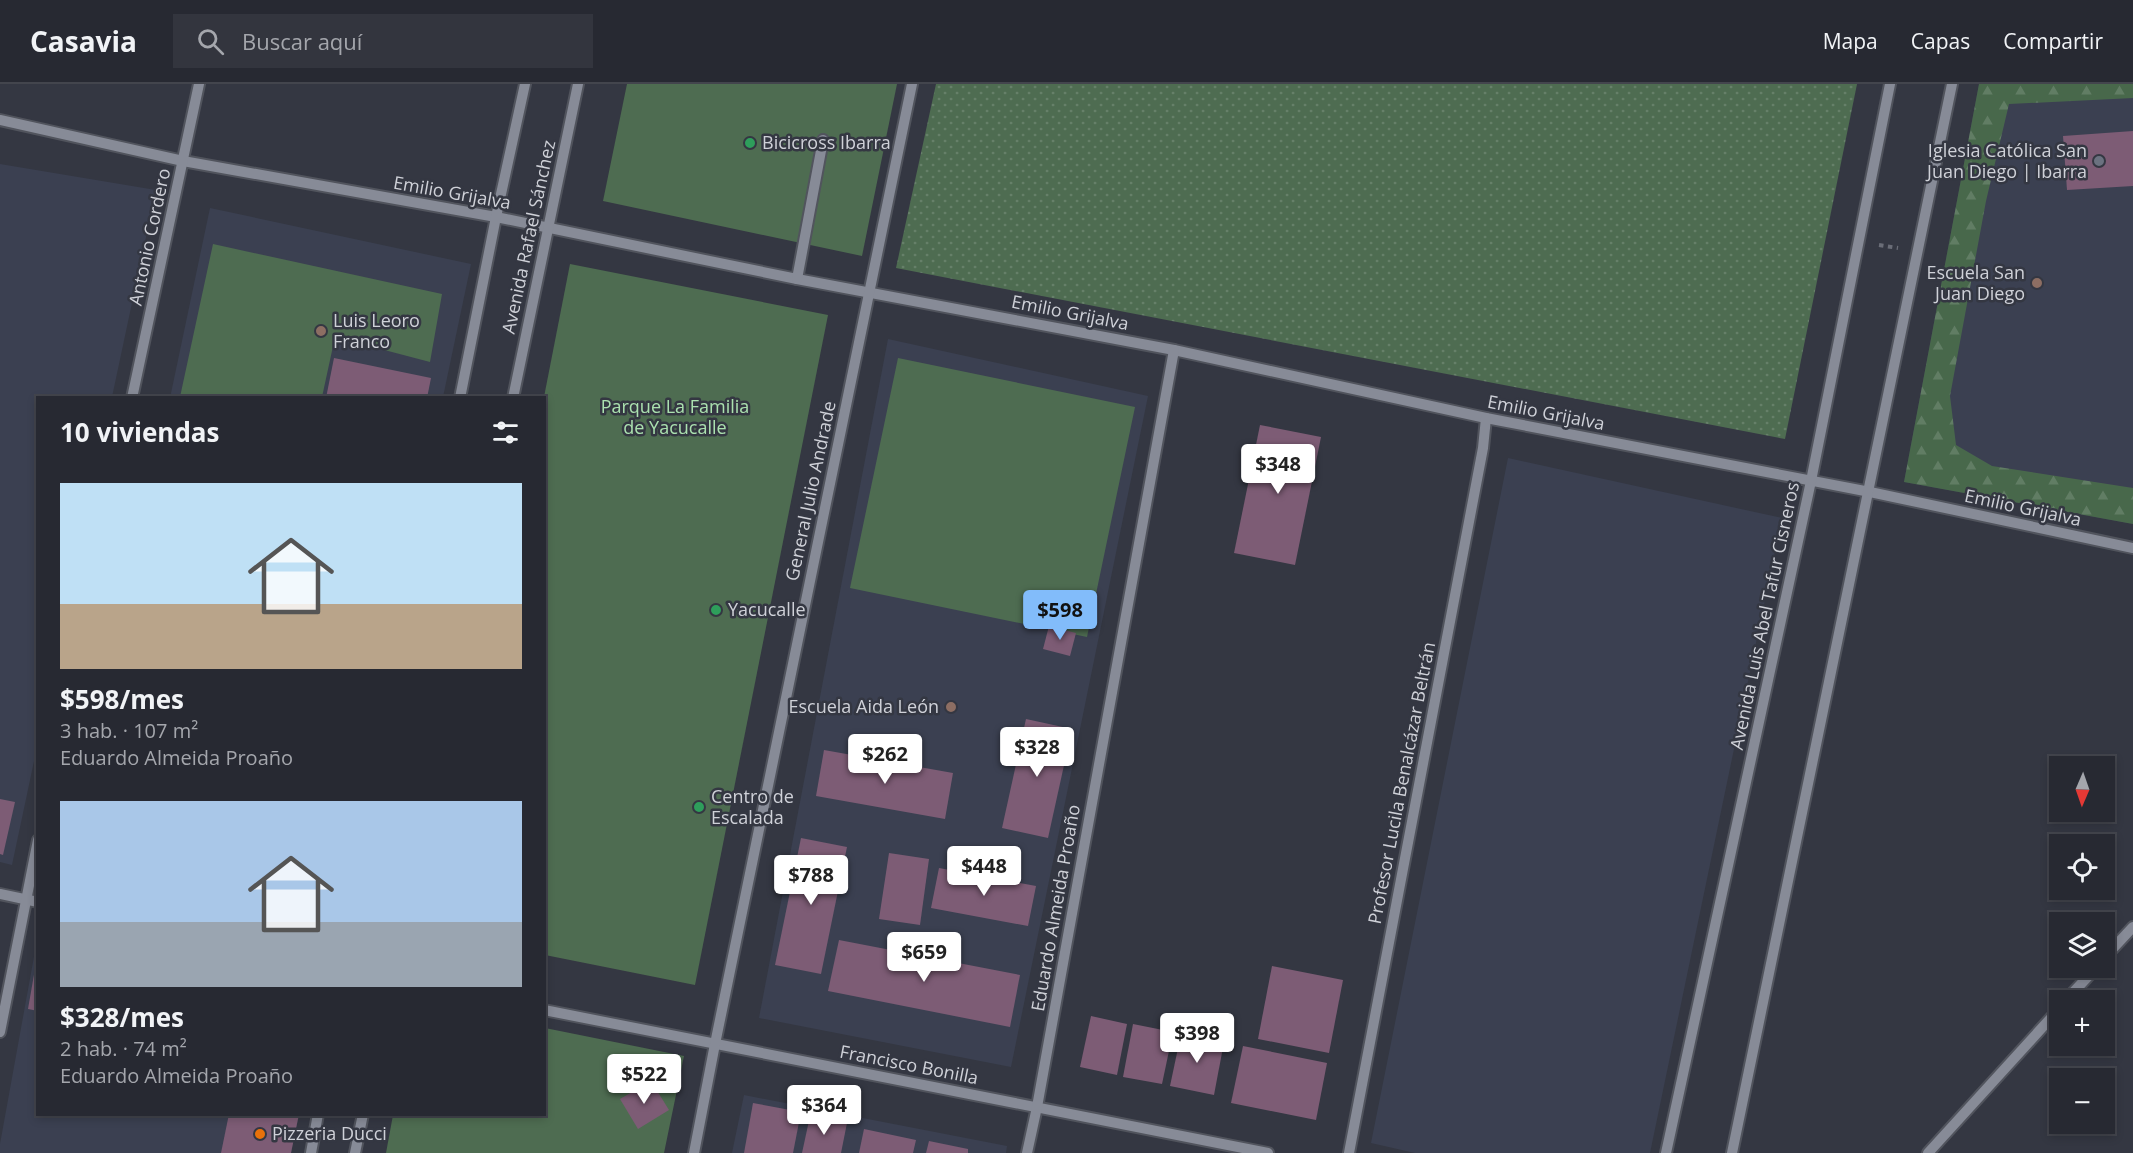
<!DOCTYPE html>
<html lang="es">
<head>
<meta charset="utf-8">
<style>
	:root { --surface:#272932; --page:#33353e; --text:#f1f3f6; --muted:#a4a6ac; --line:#43454d; --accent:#82bcfa }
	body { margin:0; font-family:"Open Sans",sans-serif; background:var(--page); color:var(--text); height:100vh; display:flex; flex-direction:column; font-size:22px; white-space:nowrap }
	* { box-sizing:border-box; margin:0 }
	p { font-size:20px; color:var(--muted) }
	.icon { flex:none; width:33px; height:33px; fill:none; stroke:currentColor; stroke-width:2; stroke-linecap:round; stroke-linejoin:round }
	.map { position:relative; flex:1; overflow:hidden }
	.panel { position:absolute; left:36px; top:312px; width:510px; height:720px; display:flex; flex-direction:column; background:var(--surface); border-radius:0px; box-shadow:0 3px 9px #0003,0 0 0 2px var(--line) }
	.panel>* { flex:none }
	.needle { width:39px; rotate:182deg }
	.tools { position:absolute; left:2049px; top:672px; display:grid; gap:12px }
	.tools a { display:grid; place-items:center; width:66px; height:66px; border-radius:0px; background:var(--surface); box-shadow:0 3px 9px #0003,0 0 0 2px var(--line); font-size:30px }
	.price { position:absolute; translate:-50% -51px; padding:0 14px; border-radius:6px; background:#fff; color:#222; font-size:20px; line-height:39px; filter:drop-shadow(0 2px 3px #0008) }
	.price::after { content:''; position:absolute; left:50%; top:36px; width:18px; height:14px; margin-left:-9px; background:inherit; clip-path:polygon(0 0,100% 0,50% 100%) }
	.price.selected { background:var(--accent); color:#111 }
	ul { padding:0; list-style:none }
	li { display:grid; align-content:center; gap:12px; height:318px; padding:0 24px }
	li span { display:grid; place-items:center; height:186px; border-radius:0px; color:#555 }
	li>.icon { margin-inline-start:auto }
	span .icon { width:108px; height:108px; fill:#fffc; stroke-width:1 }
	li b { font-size:26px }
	h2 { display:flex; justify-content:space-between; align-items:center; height:72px; padding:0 24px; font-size:26px }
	header { display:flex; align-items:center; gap:36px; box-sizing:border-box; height:84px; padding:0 30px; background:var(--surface); border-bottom:2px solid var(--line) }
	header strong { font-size:28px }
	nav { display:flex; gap:33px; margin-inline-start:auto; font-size:21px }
	.search { width:420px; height:54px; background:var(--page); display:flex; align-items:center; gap:15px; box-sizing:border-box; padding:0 21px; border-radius:0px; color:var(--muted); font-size:22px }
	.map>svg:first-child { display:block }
	.built { fill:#3b4051 }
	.grass { fill:url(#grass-dots) }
	.forest { fill:url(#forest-firs) }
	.park { fill:#4e6c51 }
	.building { fill:#7d5c75 }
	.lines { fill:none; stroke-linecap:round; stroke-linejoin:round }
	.minor-casing { stroke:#51545d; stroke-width:14 }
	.path { stroke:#6a6d77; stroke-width:4; stroke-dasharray:4.5 4.5; stroke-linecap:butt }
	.minor { stroke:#878b97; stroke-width:10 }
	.leisure-dot { fill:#2e9e5b; stroke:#343742; stroke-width:2 }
	.worship-dot { fill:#6b7280; stroke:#343742; stroke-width:2 }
	.education-dot { fill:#8d6e63; stroke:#343742; stroke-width:2 }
	.food-dot { fill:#e8710a; stroke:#343742; stroke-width:2 }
	.labels { text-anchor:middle; stroke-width:5; stroke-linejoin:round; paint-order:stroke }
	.poi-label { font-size:18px; fill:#cfd1d8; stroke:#343742; text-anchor:start }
	.street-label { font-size:18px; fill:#cfd1d8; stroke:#343742 }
	.park-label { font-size:18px; fill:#abe1af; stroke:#343742 }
</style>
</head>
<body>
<header>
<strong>Casavia</strong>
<div class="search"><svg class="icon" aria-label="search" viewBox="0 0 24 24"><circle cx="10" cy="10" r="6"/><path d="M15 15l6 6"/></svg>Buscar aquí</div>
<nav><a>Mapa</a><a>Capas</a><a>Compartir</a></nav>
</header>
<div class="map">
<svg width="2133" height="1069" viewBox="0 0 2133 1069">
	<defs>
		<pattern id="grass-dots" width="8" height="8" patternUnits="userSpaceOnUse" patternTransform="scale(1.5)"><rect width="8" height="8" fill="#4e6c51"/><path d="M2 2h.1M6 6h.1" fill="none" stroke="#668069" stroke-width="1.8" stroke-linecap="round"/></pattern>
		<pattern id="forest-firs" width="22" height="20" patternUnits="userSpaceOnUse" patternTransform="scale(1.5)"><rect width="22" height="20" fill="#48684b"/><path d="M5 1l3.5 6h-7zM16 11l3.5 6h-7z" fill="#617d64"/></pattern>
	</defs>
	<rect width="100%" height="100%" fill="#343742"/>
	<g class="built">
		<path d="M 1979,0 L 2133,0 L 2133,440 L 1904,398 Z"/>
		<path d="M 0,80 L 156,106 L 112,313 L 38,314 L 37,663 L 12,781 L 0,778 Z"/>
		<path d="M 210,124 L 471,180 L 443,313 L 170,314 Z"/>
		<path d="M 888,255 L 1148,312 L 1011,983 L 759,934 Z"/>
		<path d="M 1508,374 L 1782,434 L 1650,1069 L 1415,1069 L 1371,1059 Z"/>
		<path d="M 37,856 L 38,1030 L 299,1031 L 291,1069 L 0,1069 L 0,1060 Z"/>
		<path d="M 744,1011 L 1007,1062 L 1006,1069 L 732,1069 Z"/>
	</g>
	<path class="grass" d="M 936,0 L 1857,0 L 1785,355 L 896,184 Z"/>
	<path class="forest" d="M 1979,0 L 2133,0 L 2133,14 L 2009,20 L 1986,117 L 1950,312 L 1956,361 L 1992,382 L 2133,404 L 2133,440 L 1904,398 Z"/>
	<g class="park">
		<path d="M 627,0 L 897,0 L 862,172 L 603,117 Z"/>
		<path d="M 213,160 L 442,210 L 430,278 L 335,253 L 322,313 L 180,313 Z"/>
		<path d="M 570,180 L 828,231 L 695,901 L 545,871 L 544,313 Z"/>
		<path d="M 898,274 L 1135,323 L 1087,553 L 850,504 Z"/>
		<path d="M 545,944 L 684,972 L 664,1069 L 386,1069 L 393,1031 L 544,1030 Z"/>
	</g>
	<g class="building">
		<path d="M 2133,47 L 2133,102 L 2067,106 L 2063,52 Z"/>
		<path d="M 334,274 L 431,294 L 427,314 L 326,314 Z"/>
		<path d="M 1260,341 L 1321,353 L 1295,481 L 1234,469 Z"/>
		<path d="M 1049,542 L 1076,549 L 1070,572 L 1043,565 Z"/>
		<path d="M 1026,635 L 1072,645 L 1048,754 L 1002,744 Z"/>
		<path d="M 824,666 L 953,689 L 945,735 L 816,712 Z"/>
		<path d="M 0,715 L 15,718 L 3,771 L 0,770 Z"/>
		<path d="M 801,754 L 847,763 L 821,890 L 775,881 Z"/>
		<path d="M 889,769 L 929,775 L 920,841 L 879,835 Z"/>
		<path d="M 939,784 L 1036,802 L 1028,842 L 931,824 Z"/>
		<path d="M 839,856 L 1020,891 L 1010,943 L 828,907 Z"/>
		<path d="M 36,879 L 38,880 L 38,927 L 28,925 Z"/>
		<path d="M 1272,882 L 1343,896 L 1329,969 L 1258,955 Z"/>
		<path d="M 1091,932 L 1127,940 L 1117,991 L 1080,983 Z"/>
		<path d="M 1133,940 L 1173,948 L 1162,1000 L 1123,993 Z"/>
		<path d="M 1181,950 L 1224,958 L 1214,1011 L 1170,1002 Z"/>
		<path d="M 1243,962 L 1327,979 L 1316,1036 L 1231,1019 Z"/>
		<path d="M 651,997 L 669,1026 L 638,1045 L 620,1015 Z"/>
		<path d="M 753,1019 L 801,1028 L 793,1069 L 744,1069 Z"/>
		<path d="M 229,1030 L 299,1030 L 291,1069 L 221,1069 Z"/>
		<path d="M 810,1032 L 847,1039 L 841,1069 L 802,1069 Z"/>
		<path d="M 864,1045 L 916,1056 L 913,1069 L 859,1069 Z"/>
		<path d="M 929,1057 L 968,1065 L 968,1069 L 926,1069 Z"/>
	</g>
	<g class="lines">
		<g class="minor-casing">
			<g id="minor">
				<path d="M 0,36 L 183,77 L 496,133 L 797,195 L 1174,266 L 1486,334 L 1870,408 L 2133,464"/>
				<path d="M 797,195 L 823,56"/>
				<path d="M 132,314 L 199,0"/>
				<path d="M 460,314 L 496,133 L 525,0"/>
				<path d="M 513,314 L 578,0"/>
				<path d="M 0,810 L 38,818"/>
				<path d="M 2104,874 L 2133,843"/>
				<path d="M 2066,916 L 2096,884"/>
				<path d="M 544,926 L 1268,1069"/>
				<path d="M 0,948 L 38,756"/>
				<path d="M 311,1069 L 318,1030"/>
				<path d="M 355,1069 L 363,1030"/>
				<path d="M 694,1069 L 715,960 L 912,0"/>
				<path d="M 1027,1069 L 1037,1023 L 1174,266"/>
				<path d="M 1349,1069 L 1483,364 L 1486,334"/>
				<path d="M 1666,1069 L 1811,397 L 1890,0"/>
				<path d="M 1732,1069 L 1952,0"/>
				<path d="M 1928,1069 L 2060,924"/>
			</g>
		</g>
		<path class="path" d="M 1879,161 L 1898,164"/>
		<use href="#minor" class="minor"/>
	</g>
	<g class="leisure-dot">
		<circle cx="750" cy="59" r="6"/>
		<circle cx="716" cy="526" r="6"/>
		<circle cx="699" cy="723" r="6"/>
	</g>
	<circle class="worship-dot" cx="2099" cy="77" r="6"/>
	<g class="education-dot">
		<circle cx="2037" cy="199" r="6"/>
		<circle cx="321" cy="247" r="6"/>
		<circle cx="951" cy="623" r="6"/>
	</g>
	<circle class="food-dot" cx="260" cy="1050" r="6"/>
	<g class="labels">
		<g class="poi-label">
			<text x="762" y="65">Bicicross Ibarra</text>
			<text x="2087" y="73" text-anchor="end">Iglesia Católica San<tspan x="2087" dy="21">Juan Diego | Ibarra</tspan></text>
			<text x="2025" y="195" text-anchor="end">Escuela San<tspan x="2025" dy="21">Juan Diego</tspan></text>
			<text x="333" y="243">Luis Leoro<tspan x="333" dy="21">Franco</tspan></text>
			<text x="728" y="532">Yacucalle</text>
			<text x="939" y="629" text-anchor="end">Escuela Aida León</text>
			<text x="711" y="719">Centro de<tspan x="711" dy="21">Escalada</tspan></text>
			<text x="272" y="1056">Pizzeria Ducci</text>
		</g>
		<g class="street-label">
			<text transform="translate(452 109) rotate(10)" y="6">Emilio Grijalva</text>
			<text transform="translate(150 153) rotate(-78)" y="6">Antonio Cordero</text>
			<text transform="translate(529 153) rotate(-78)" y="6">Avenida Rafael Sánchez</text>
			<text transform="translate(1070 229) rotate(11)" y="6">Emilio Grijalva</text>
			<text transform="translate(1546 329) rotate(11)" y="6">Emilio Grijalva</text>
			<text transform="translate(811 407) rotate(-78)" y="6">General Julio Andrade</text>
			<text transform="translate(2023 424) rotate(12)" y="6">Emilio Grijalva</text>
			<text transform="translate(1765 532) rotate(-78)" y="6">Avenida Luis Abel Tafur Cisneros</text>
			<text transform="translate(1402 699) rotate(-79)" y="6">Profesor Lucila Benalcázar Beltrán</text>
			<text transform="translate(1056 824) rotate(-80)" y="6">Eduardo Almeida Proaño</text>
			<text transform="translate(909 981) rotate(11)" y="6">Francisco Bonilla</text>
		</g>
		<g class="park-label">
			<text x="675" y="329">Parque La Familia<tspan x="675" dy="21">de Yacucalle</tspan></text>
		</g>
	</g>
</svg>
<div class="tools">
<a><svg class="needle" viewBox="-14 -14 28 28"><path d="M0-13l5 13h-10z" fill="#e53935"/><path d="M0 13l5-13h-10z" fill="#a4a6ac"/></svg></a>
<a><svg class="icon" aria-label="locate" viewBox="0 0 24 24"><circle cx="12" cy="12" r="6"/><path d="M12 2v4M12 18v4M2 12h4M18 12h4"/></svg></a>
<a><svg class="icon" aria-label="layers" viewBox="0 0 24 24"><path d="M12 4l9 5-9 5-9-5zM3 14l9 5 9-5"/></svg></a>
<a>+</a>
<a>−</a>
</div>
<b class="price" style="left:1278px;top:411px">$348</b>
<b class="price selected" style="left:1060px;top:557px">$598</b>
<b class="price" style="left:1037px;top:694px">$328</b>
<b class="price" style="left:885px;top:701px">$262</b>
<b class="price" style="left:984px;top:813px">$448</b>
<b class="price" style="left:811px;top:822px">$788</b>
<b class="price" style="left:924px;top:899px">$659</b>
<b class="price" style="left:1197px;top:980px">$398</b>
<b class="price" style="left:644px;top:1021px">$522</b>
<b class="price" style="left:824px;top:1052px">$364</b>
<section class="panel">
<h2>10 viviendas<svg class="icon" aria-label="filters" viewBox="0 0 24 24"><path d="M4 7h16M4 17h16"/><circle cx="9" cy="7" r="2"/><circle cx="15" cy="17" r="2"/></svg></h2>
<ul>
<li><span style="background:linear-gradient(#bfe0f5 65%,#b9a48a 0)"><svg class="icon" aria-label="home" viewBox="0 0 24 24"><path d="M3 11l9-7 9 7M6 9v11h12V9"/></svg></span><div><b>$598/mes</b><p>3 hab. · 107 m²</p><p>Eduardo Almeida Proaño</p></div></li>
<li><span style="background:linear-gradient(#a9c7e8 65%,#9aa5b1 0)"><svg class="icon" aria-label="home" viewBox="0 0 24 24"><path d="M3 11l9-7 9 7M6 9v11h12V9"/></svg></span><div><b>$328/mes</b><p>2 hab. · 74 m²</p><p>Eduardo Almeida Proaño</p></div></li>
</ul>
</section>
</div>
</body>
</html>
